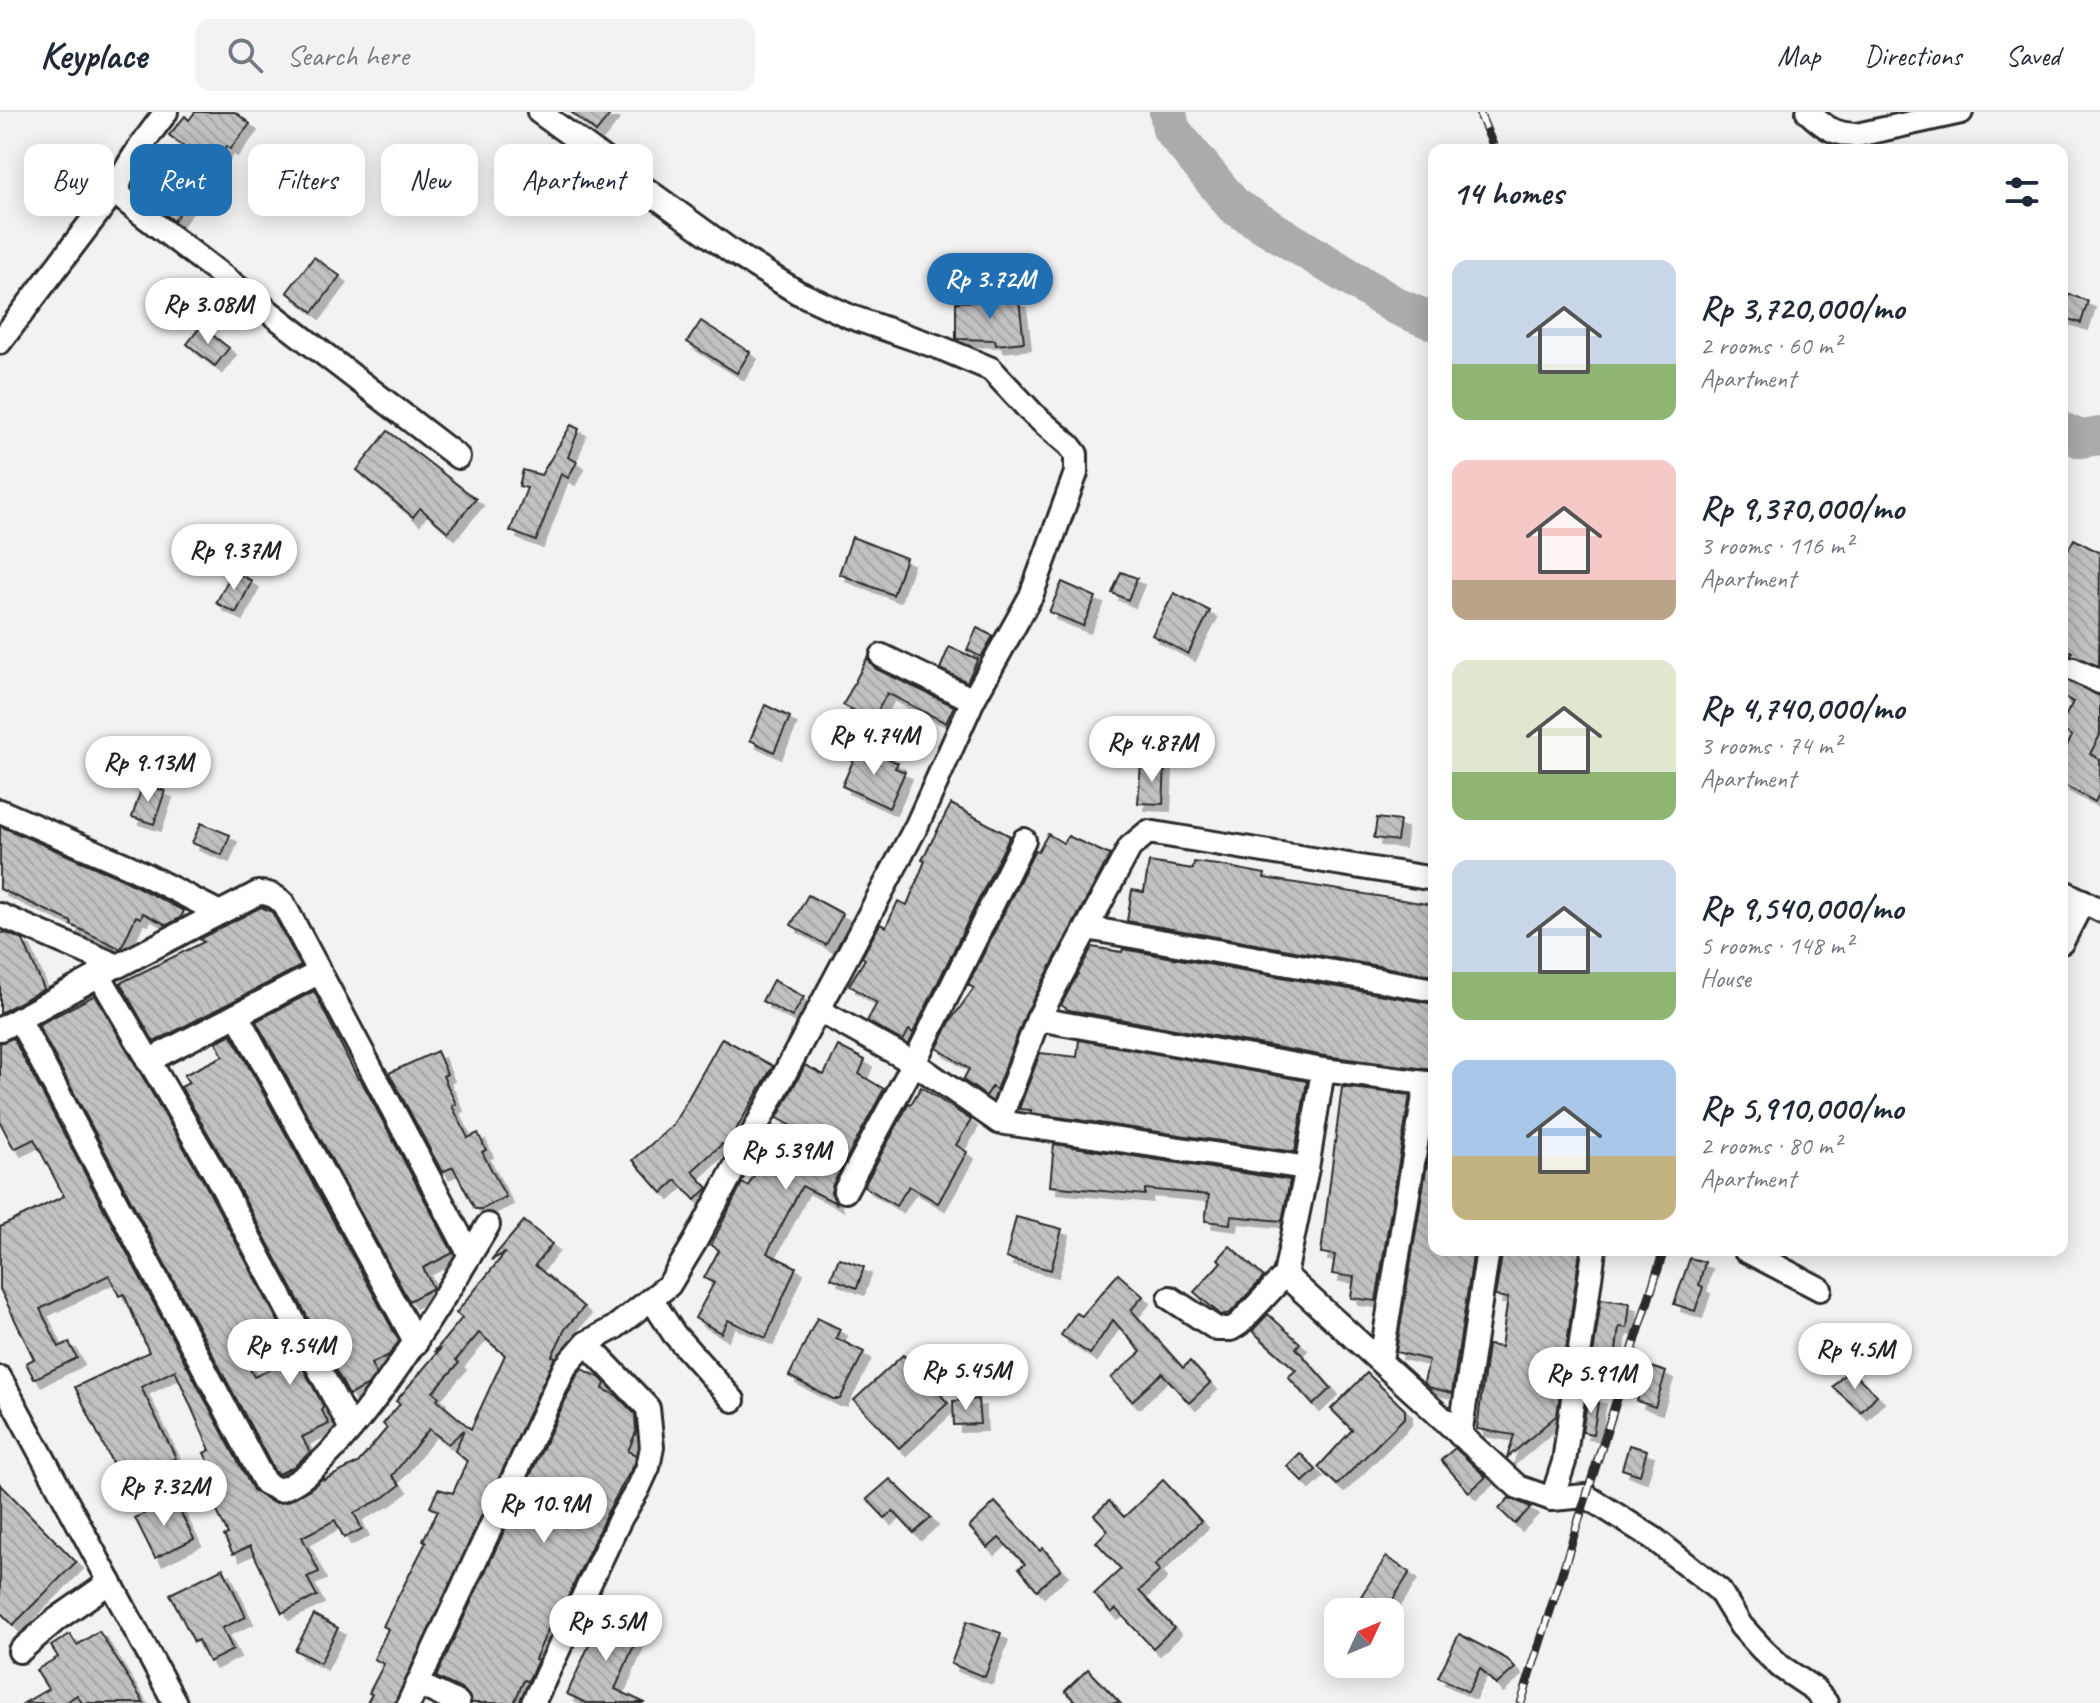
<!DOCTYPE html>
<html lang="en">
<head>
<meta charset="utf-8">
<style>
	:root { --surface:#fff; --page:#f2f2f3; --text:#1f2937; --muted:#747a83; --line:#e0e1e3; --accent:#1f6fb2 }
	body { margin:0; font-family:Caveat,sans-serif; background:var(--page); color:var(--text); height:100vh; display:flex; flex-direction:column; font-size:30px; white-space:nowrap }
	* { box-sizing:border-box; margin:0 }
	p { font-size:26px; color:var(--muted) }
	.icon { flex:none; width:44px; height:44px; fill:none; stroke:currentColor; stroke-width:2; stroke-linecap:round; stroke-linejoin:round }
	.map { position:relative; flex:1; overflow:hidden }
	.drawer { position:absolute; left:1428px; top:32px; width:640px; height:1112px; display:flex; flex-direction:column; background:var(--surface); border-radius:16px; box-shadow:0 4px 20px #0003 }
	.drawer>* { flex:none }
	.guide { position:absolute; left:24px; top:32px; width:760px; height:72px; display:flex; gap:16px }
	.needle { width:52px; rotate:46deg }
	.buttons { position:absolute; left:1324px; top:1486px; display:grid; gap:16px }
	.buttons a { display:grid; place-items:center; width:80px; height:80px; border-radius:16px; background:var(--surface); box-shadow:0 4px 20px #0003; font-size:40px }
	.price { position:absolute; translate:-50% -68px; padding:0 18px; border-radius:28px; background:#fff; color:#222; font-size:26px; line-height:52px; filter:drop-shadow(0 2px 4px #0008) }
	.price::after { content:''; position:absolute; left:50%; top:48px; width:24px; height:18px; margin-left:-12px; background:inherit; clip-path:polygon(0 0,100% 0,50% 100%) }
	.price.on { background:var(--accent); color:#fff }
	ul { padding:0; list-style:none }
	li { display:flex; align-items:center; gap:24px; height:200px; padding:0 24px }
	li span { display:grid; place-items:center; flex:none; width:224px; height:160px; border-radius:16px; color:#555 }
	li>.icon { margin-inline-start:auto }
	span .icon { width:96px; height:96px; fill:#fffc; stroke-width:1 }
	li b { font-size:34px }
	h2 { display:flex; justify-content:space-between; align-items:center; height:96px; padding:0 24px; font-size:34px }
	.chip { padding:0 28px; border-radius:16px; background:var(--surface); box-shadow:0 4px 20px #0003; font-size:28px; line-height:72px }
	.chip.on { background:var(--accent); color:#fff }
	header { display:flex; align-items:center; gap:48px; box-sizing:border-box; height:112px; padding:0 40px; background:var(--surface); border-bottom:2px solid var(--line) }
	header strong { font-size:38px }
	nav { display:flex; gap:44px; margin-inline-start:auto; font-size:28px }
	.search { width:560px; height:72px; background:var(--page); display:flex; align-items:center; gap:20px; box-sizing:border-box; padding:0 28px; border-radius:16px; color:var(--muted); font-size:30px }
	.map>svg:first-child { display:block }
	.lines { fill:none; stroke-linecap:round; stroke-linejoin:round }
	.river { stroke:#ababab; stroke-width:38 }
	.building { fill:url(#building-back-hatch); stroke:#2b2b2b; stroke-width:2; fill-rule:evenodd; filter:url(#shadow) }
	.street-casing { stroke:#2b2b2b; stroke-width:28 }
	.street { stroke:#fff; stroke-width:22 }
	.rail-casing { stroke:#2b2b2b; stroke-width:9 }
	.rail { stroke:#fff; stroke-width:6; stroke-dasharray:18; stroke-linecap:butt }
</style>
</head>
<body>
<header>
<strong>Keyplace</strong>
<div class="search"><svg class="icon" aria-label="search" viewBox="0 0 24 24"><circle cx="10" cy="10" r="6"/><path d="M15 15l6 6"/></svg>Search here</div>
<nav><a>Map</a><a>Directions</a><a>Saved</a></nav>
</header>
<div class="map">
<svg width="2100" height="1591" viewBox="0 0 2100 1591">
	<defs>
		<pattern id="building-back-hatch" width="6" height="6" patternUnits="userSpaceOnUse" patternTransform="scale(2)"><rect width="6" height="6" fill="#c1c1c1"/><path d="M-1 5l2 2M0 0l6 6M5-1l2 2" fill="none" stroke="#a6a6a6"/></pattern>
		<filter id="shadow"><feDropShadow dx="7" dy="7" stdDeviation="0" flood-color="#0004"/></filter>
	</defs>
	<rect width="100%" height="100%" fill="#f2f2f2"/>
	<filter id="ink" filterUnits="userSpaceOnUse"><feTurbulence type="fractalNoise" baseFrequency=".0125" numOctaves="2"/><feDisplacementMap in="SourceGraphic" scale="16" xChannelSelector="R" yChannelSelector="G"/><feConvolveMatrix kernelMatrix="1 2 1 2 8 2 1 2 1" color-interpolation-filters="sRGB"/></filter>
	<g filter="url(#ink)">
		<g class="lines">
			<g class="river">
				<path d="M 1168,0 L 1171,17 L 1234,94 L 1396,194 L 1434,210"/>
				<path d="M 2062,319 L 2081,327 L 2100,324"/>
			</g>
		</g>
		<g class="building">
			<path d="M 195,0 L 235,0 L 250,12 L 230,37 L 227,34 L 174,109 L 143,85 L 183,34 L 169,23 L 185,4 L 189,8 Z"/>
			<path d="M 571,0 L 612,0 L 596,20 Z"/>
			<path d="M 314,145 L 340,164 L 313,200 L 287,180 Z"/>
			<path d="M 2062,180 L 2088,189 L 2081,211 L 2062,205 Z"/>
			<path d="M 1019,188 L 1024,230 L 996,233 L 995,228 L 956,227 L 956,190 Z"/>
			<path d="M 701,209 L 750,240 L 737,261 L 687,230 Z"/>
			<path d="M 201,214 L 229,236 L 215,254 L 187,232 Z"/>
			<path d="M 571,313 L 579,317 L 568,345 L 577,350 L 568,366 L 561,362 L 536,429 L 510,419 L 527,376 L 519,374 L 523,358 L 541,363 Z"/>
			<path d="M 388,319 L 476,387 L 448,420 L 420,396 L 413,405 L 357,358 Z"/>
			<path d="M 852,425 L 906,446 L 893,483 L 839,462 Z"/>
			<path d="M 2074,427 L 2100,441 L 2099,554 L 2071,543 L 2072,540 L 2062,534 L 2062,449 Z"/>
			<path d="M 233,459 L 252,469 L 236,501 L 216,491 Z"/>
			<path d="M 1121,460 L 1137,466 L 1128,488 L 1112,481 Z"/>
			<path d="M 1062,470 L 1096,485 L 1083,514 L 1049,500 Z"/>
			<path d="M 1174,481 L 1210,499 L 1188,542 L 1152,523 Z"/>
			<path d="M 977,516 L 993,524 L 981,545 L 967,538 Z"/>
			<path d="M 949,535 L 978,547 L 967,570 L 940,557 Z"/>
			<path d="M 867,546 L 876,557 L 954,594 L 946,611 L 887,581 L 873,608 L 843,593 Z"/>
			<path d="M 2062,566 L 2100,584 L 2100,623 L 2090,642 L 2100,647 L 2100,680 L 2095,690 L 2062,672 L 2062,643 L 2072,624 L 2062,618 L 2062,610 L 2073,590 L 2062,584 Z"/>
			<path d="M 765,593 L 790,605 L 774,640 L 750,628 Z"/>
			<path d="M 860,633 L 898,651 L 895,656 L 905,660 L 889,696 L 842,674 Z"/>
			<path d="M 1141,651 L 1165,652 L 1163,692 L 1138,691 Z"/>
			<path d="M 143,672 L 165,679 L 154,712 L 132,705 Z"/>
			<path d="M 951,692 L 1010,724 L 913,921 L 909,918 L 903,929 L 867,909 L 877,891 L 849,873 L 865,847 L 862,845 L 880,812 L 886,815 L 898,789 L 907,793 L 925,749 L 922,748 Z"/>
			<path d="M 1377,706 L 1400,709 L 1397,729 L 1374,726 Z"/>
			<path d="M 201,711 L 230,723 L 222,743 L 192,731 Z"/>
			<path d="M 0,714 L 122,767 L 184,799 L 181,805 L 167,813 L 143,801 L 141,806 L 136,804 L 121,837 L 71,813 L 72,810 L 0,777 Z"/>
			<path d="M 1048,722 L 1063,731 L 1068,724 L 1110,743 L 1026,901 L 996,978 L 992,975 L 986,984 L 963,968 L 969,957 L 937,936 L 951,908 L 974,876 L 968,873 L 1035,738 L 1038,739 Z"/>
			<path d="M 1149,750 L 1193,757 L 1194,750 L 1218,753 L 1265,762 L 1264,766 L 1434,793 L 1434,864 L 1127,809 L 1132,778 L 1144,780 Z"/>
			<path d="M 808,783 L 843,802 L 826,833 L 791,813 Z"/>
			<path d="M 261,795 L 272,800 L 301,854 L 154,930 L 120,871 L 204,830 L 199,827 Z"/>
			<path d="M 4,820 L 23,828 L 44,877 L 0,901 L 0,822 Z"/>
			<path d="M 1092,835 L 1122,840 L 1123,837 L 1434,892 L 1434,958 L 1325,944 L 1069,898 L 1061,893 Z"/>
			<path d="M 773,868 L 804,885 L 792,905 L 762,889 Z"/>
			<path d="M 314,879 L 358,967 L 360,966 L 453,1141 L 423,1156 L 433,1176 L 409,1189 L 256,909 Z"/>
			<path d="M 95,883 L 205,1072 L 280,1213 L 238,1233 L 254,1265 L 297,1245 L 324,1295 L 321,1297 L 329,1312 L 302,1325 L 310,1340 L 295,1354 L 279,1362 L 275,1360 L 38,913 Z"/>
			<path d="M 231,922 L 399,1229 L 389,1243 L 371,1252 L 376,1262 L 367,1274 L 349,1283 L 229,1058 L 181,975 L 189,971 L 184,963 L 223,944 L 216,930 Z"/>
			<path d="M 13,926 L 253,1378 L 273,1391 L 286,1390 L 310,1377 L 323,1366 L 324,1368 L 358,1351 L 387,1316 L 383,1312 L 400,1292 L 396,1289 L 441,1236 L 434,1240 L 462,1206 L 456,1201 L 505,1141 L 491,1148 L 524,1109 L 552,1132 L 535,1153 L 584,1195 L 565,1217 L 552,1244 L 555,1245 L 395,1591 L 367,1591 L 372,1582 L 369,1581 L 384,1552 L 374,1547 L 388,1517 L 383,1514 L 426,1430 L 423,1428 L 438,1399 L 430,1395 L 438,1377 L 453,1381 L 467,1349 L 455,1339 L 464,1318 L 448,1332 L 429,1317 L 392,1364 L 400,1373 L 385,1385 L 354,1401 L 362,1417 L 344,1426 L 335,1408 L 302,1425 L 319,1460 L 307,1465 L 317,1484 L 282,1501 L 250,1434 L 233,1442 L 224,1424 L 228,1422 L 206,1377 L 219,1370 L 204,1341 L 210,1338 L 175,1258 L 141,1275 L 176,1346 L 122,1371 L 75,1275 L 149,1240 L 124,1182 L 119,1184 L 109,1163 L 40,1197 L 59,1235 L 69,1230 L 77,1246 L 34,1267 L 26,1251 L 34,1247 L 0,1177 L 0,1115 L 64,1084 L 34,1027 L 14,1037 L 0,1010 L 0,931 ZM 479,1221 L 505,1243 L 471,1317 L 437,1288 L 439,1285 L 433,1280 L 459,1251 L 456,1248 Z"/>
			<path d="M 722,926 L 773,954 L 726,1035 L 722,1032 L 692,1059 L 708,1076 L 695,1088 L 676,1068 L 662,1081 L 633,1048 L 673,1013 Z"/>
			<path d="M 1079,928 L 1307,969 L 1295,1040 L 1031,1001 L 1031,998 L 1019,997 L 1040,941 L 1077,945 Z"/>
			<path d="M 838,934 L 865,948 L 859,962 L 884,977 L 833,1072 L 831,1080 L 836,1091 L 802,1074 L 767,1141 L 796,1155 L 766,1226 L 728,1208 L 721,1221 L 695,1206 L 714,1171 L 704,1166 L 719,1138 L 711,1133 L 742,1071 L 748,1074 L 760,1052 L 768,1056 L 790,1013 L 777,1006 L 805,953 L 824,963 Z"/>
			<path d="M 437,939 L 447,962 L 443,964 L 456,992 L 452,994 L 468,1026 L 478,1021 L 486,1038 L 482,1040 L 506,1085 L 482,1097 L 475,1097 L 453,1055 L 442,1060 L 389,961 Z"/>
			<path d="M 921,975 L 971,1008 L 956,1033 L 967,1040 L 938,1091 L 909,1074 L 896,1094 L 864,1074 L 909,991 L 911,992 Z"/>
			<path d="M 1342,975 L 1410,983 L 1376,1189 L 1351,1186 L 1354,1165 L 1332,1162 L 1335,1143 L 1321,1141 Z"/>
			<path d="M 1434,1009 L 1434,1138 L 1474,1138 L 1452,1281 L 1428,1275 L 1424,1270 L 1429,1248 L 1396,1240 Z"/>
			<path d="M 1054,1032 L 1290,1068 L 1282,1109 L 1231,1104 L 1230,1112 L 1205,1109 L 1209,1083 L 1145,1077 L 1145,1083 L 1050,1074 Z"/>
			<path d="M 1016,1105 L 1062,1117 L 1051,1158 L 1006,1146 Z"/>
			<path d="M 1230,1134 L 1264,1165 L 1230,1201 L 1221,1203 L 1194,1180 L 1221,1150 L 1218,1147 Z"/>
			<path d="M 1503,1138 L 1580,1139 L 1557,1303 L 1507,1346 L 1514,1323 L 1477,1317 L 1488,1233 L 1501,1235 L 1508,1186 L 1495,1184 Z"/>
			<path d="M 839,1146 L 864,1155 L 857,1176 L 831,1166 Z"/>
			<path d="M 1690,1146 L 1705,1150 L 1699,1173 L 1703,1175 L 1695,1199 L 1674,1192 Z"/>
			<path d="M 1118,1162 L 1143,1184 L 1131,1198 L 1183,1256 L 1190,1249 L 1210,1271 L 1189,1291 L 1162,1261 L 1132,1289 L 1111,1266 L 1141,1240 L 1113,1208 L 1090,1242 L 1061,1223 L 1076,1201 L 1082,1204 Z"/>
			<path d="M 1601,1187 L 1630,1191 L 1627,1216 L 1619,1215 L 1614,1254 L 1592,1250 Z"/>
			<path d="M 1268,1202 L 1300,1231 L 1296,1236 L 1331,1276 L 1313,1293 L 1288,1265 L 1296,1258 L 1252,1219 Z"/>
			<path d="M 817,1206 L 840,1217 L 836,1226 L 864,1240 L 840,1287 L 833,1287 L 789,1264 Z"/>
			<path d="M 903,1243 L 948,1291 L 899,1336 L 854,1288 Z"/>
			<path d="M 1648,1254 L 1666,1260 L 1655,1295 L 1637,1289 Z"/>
			<path d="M 582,1257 L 599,1265 L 605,1271 L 603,1277 L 616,1283 L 635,1302 L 636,1320 L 628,1339 L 636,1343 L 635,1351 L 607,1401 L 554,1515 L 550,1513 L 535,1547 L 538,1548 L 528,1569 L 524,1568 L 514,1591 L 472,1591 L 465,1579 L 436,1565 L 577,1263 Z"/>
			<path d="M 1849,1257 L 1877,1283 L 1861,1300 L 1833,1275 Z"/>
			<path d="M 1367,1261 L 1405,1298 L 1405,1305 L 1337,1373 L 1318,1355 L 1352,1318 L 1331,1297 Z"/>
			<path d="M 1588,1284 L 1599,1285 L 1593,1322 L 1582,1320 Z"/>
			<path d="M 978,1287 L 980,1312 L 954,1313 L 953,1289 Z"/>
			<path d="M 1629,1333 L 1647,1338 L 1640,1363 L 1622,1357 Z"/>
			<path d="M 1455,1336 L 1486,1365 L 1469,1380 L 1441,1348 Z"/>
			<path d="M 1300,1341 L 1316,1358 L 1303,1370 L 1287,1354 Z"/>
			<path d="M 890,1367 L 931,1406 L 914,1421 L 893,1399 L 885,1406 L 867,1387 Z"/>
			<path d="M 1163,1368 L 1201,1409 L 1155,1453 L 1160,1459 L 1139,1479 L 1174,1516 L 1153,1536 L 1116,1497 L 1111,1501 L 1094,1482 L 1121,1457 L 1096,1430 L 1108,1418 L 1094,1403 L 1109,1389 L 1124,1405 Z"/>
			<path d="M 0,1372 L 76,1450 L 13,1513 L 0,1500 Z"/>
			<path d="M 1509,1386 L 1531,1395 L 1515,1412 L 1499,1397 Z"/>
			<path d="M 174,1387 L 194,1427 L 155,1446 L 135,1406 Z"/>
			<path d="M 995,1390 L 1040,1439 L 1043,1436 L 1061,1457 L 1037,1478 L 1019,1456 L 1025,1452 L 999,1426 L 988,1436 L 969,1415 Z"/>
			<path d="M 1386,1445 L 1410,1460 L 1385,1500 L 1376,1500 L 1358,1489 Z"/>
			<path d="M 223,1456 L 246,1505 L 222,1516 L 233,1538 L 209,1550 L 198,1528 L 194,1530 L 170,1482 Z"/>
			<path d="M 604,1500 L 641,1517 L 615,1577 L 645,1591 L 586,1591 L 567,1582 Z"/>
			<path d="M 314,1503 L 338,1516 L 320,1551 L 295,1538 Z"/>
			<path d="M 967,1509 L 1001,1521 L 985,1565 L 951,1552 Z"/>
			<path d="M 99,1519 L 144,1591 L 82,1591 L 77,1583 L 65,1591 L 24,1591 L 48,1577 L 36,1558 L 58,1545 L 51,1534 L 70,1522 L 77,1533 Z"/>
			<path d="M 1459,1522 L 1507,1547 L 1515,1556 L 1496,1573 L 1480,1556 L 1468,1580 L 1438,1565 Z"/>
			<path d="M 1088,1557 L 1120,1591 L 1077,1591 L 1065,1579 Z"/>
		</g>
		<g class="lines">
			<g class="street-casing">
				<g id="street">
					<path d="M 166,0 C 156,14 117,62 119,78 C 119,81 123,86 125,89 L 458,345"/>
					<path d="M 1808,0 C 1824,15 1835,23 1857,23 L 1961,0"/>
					<path d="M 0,230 L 119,73"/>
					<path d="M 882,544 L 973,588"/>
					<path d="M 2073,557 L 2100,570"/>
					<path d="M 0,699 L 128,754 L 218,800"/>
					<path d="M 2062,779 L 2100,798"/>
					<path d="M 0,803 L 118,854 L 258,781 C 270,781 275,784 283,791 L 470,1143 C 436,1198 338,1361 279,1378 L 265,1371 L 19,907 L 0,917"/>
					<path d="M 1087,816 L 1434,878"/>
					<path d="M 2062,830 L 2083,789"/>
					<path d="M 98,861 L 217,1065 L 351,1317"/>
					<path d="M 820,899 L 914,951 L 999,1010 L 1307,1056"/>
					<path d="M 237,903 L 416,1231"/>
					<path d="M 19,907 L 112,856"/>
					<path d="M 1038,907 L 1323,958 L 1434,972"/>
					<path d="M 148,949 L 320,860"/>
					<path d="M 999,1010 L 1038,907 L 1130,735 L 1148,720 L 1434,767"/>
					<path d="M 845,1079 L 914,951 L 1024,728"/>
					<path d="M 1745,1138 L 1820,1177"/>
					<path d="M 470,1143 L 488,1113"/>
					<path d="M 1285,1163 L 1518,1375 L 1552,1387 L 1564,1350 L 1594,1138"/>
					<path d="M 1170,1186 L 1217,1217 L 1231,1217 L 1239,1212 L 1285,1163 L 1307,1056 L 1323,958"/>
					<path d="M 652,1188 L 674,1222 L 733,1288"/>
					<path d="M 1381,1248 L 1426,971"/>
					<path d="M 0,1266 L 175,1591"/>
					<path d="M 1460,1323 L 1488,1138"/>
					<path d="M 1552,1387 L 1586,1384 L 1653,1426 L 1719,1478 L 1741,1514 L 1762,1537 L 1781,1555 L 1814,1577 L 1826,1591"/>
					<path d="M 20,1539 L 57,1507 L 110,1470"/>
					<path d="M 418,1572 L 458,1591"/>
					<path d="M 409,1591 L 565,1255 L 586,1231 L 614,1216 L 669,1173 L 695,1130 L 917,713 L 973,588 L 1031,484 L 1076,361 L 1076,342 L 1069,333 L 1033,302 L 991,257 L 941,236 L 851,205 L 797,180 L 731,139 L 539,0"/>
					<path d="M 533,1591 L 620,1407 L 638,1377 L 648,1355 L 652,1335 L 648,1296 L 586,1231"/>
				</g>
			</g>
			<use href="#street" class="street"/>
			<g class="rail-casing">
				<g id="rail">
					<path d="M 1479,0 L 1495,38"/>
					<path d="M 1521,1591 L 1664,1138"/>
				</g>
			</g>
			<use href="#rail" class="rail"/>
		</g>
	</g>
</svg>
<div class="buttons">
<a><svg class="needle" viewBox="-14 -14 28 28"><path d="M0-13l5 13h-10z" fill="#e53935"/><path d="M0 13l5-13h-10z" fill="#747a83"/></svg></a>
</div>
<b class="price on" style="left:990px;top:209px">Rp 3.72M</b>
<b class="price" style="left:208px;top:234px">Rp 3.08M</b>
<b class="price" style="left:234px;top:480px">Rp 9.37M</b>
<b class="price" style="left:874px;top:665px">Rp 4.74M</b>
<b class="price" style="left:1152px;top:672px">Rp 4.87M</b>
<b class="price" style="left:148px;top:692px">Rp 9.13M</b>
<b class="price" style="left:786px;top:1080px">Rp 5.39M</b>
<b class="price" style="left:290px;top:1275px">Rp 9.54M</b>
<b class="price" style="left:1855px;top:1279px">Rp 4.5M</b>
<b class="price" style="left:966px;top:1300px">Rp 5.45M</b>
<b class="price" style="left:1591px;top:1303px">Rp 5.91M</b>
<b class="price" style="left:164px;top:1416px">Rp 7.32M</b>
<b class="price" style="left:544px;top:1433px">Rp 10.9M</b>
<b class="price" style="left:606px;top:1551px">Rp 5.5M</b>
<div class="guide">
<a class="chip">Buy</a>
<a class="chip on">Rent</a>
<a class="chip">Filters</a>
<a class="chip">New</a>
<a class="chip">Apartment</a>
</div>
<section class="drawer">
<h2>14 homes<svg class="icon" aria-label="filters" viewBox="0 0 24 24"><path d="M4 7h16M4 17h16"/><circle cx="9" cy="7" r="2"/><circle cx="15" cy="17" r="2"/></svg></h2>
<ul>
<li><span style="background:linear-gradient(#c9d6e8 65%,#8fb573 0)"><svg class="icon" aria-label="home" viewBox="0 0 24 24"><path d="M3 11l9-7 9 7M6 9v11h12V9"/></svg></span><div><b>Rp 3,720,000/mo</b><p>2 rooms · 60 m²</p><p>Apartment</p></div></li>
<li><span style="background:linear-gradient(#f6c9c9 75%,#b9a48a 0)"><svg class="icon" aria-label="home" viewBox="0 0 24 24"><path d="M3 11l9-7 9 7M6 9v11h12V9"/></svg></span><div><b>Rp 9,370,000/mo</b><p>3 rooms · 116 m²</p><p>Apartment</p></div></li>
<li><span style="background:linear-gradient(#dfe7d0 70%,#8fb573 0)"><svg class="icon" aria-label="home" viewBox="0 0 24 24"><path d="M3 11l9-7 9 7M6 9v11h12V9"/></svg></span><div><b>Rp 4,740,000/mo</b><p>3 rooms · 74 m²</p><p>Apartment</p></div></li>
<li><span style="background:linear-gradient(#c9d6e8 70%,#8fb573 0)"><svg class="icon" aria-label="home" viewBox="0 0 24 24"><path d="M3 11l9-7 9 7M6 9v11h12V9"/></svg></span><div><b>Rp 9,540,000/mo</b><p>5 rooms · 148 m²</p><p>House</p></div></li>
<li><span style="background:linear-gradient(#a9c7e8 60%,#c2b280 0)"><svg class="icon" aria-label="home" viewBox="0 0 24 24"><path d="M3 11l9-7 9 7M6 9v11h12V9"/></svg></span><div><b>Rp 5,910,000/mo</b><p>2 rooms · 80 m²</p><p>Apartment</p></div></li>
</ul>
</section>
</div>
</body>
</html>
